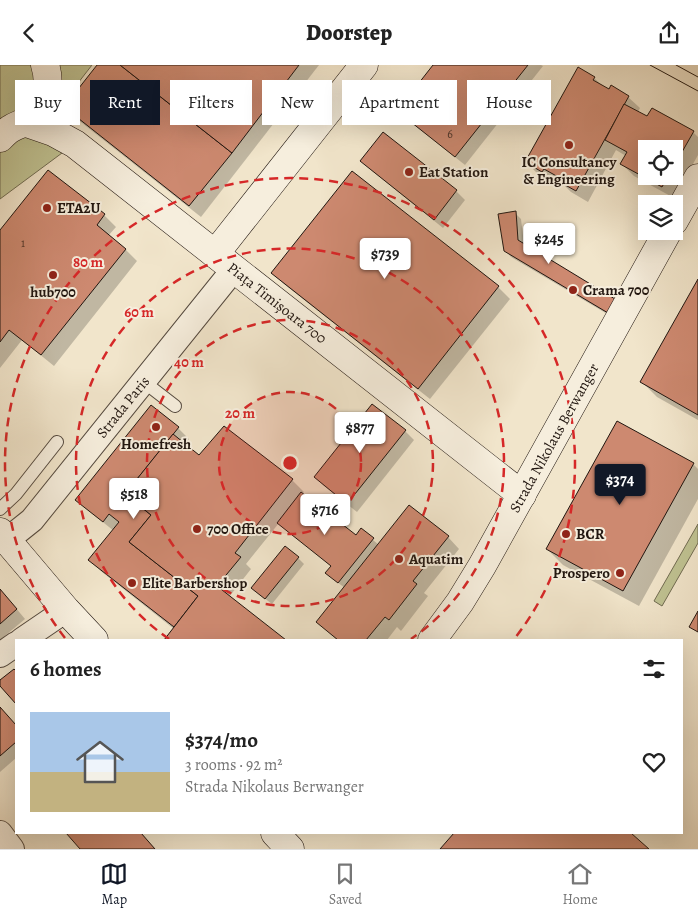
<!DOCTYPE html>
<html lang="en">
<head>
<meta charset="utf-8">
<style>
	:root { --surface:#fff; --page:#f6f6f6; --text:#222; --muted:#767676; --line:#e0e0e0; --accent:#111827 }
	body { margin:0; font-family:Alegreya,serif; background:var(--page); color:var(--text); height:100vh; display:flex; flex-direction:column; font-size:19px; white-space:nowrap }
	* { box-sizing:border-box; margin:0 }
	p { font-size:16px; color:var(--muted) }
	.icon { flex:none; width:28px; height:28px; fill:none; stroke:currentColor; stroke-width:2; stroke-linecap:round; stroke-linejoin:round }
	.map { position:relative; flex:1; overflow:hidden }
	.drawer { position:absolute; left:15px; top:574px; width:668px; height:195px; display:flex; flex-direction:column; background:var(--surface); border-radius:0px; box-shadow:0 5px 20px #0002 }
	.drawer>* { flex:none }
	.guide { position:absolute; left:15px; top:15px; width:669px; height:45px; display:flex; gap:10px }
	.fabs { position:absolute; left:638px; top:75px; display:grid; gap:10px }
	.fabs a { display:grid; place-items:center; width:45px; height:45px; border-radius:0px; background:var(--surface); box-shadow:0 5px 20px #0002; font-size:25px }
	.price { position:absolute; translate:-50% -42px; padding:0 11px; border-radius:5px; background:#fff; color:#222; font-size:16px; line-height:32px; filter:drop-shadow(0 1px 2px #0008) }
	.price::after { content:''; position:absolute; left:50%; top:30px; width:15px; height:11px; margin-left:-8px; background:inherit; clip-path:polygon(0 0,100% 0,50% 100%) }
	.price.on { background:var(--accent); color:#fff }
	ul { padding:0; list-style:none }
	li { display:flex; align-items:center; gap:15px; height:125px; padding:0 15px }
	li span { display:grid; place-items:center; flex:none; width:140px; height:100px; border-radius:0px; color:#555 }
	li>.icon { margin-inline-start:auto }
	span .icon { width:60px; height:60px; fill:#fffc; stroke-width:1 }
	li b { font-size:21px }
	h2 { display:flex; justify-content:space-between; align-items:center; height:60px; padding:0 15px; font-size:21px }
	.chip { padding:0 18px; border-radius:0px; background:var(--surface); box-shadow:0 5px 20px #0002; font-size:18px; line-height:45px }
	.chip.on { background:var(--accent); color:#fff }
	header { display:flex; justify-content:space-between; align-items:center; height:65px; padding:0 15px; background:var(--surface); font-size:22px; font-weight:800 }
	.tab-bar { display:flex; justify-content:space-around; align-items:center; height:70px; border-top:1px solid var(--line); background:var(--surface); font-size:14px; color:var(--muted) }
	.tab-bar a { display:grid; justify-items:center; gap:2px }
	.tab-bar .on { color:var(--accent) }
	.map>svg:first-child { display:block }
	.green { fill:#c0c393; stroke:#706c52 }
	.shadow { fill:#0003; fill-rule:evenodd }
	.building { fill:#cd8970; stroke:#211610 }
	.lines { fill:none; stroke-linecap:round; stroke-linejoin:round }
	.lane-casing { stroke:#554a3f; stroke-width:14 }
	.street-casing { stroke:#554a3f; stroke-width:26 }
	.secondary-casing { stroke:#211610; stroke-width:29 }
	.lane { stroke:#f6eedd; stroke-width:12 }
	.street { stroke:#f6eedd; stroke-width:24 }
	.secondary { stroke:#f6eedd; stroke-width:28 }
	.tram { stroke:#211610; stroke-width:1 }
	.ring { fill:none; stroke:#d62828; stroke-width:2.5; stroke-dasharray:9 6 }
	.poi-dot { fill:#8f2418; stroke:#f6eedd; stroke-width:2 }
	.labels { text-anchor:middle; stroke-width:4; stroke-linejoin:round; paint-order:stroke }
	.number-label { font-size:12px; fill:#4c3328 }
	.poi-label { font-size:15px; font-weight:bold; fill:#211610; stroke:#f6eedd; text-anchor:start }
	.street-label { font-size:15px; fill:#211610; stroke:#f6eedd }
	.centre { fill:#d62828; stroke:#f6eedd; stroke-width:2.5 }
	.ring-label { font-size:15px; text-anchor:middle; font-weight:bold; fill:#d62828; stroke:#f6eedd; stroke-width:4; stroke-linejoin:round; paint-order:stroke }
</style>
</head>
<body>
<header><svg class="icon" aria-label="back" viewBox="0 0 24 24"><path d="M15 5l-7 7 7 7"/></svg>Doorstep<svg class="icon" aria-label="share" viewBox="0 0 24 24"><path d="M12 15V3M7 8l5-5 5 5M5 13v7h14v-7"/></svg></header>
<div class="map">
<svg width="698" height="784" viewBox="0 0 698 784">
	<rect width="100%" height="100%" fill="#f1e5cb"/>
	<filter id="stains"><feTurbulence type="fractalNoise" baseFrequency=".004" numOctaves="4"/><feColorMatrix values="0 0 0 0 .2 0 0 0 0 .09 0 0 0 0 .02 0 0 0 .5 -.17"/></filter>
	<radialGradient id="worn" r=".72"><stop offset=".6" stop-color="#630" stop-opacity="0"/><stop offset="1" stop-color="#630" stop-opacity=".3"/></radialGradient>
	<g class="green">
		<path d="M 0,0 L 35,0 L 37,12 L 31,37 L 0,56 Z"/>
		<path d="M 58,0 L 92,0 L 71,27 L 61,19 Z"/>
		<path d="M 24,68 L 53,80 L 62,88 L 0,134 L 0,86 L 12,75 Z"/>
		<path d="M 698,459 L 698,478 L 662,541 L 654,536 Z"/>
	</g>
	<g class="shadow">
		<path d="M 98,0 L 319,0 L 201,152 L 77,54 L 65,42 Z"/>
		<path d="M 434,0 L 541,0 L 543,1 L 465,100 L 407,54 L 398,46 Z"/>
		<path d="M 594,13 L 606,24 L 628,32 L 640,43 L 638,47 L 647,53 L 693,67 L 698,72 L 698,90 L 674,133 L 634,111 L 622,99 L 626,91 L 616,85 L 588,137 L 571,127 L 562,118 L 556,114 L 554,118 L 538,109 L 526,97 ZM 646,84 L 674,84 L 674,111 L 646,111 Z"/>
		<path d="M 362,96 L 456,126 L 465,135 L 443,163 L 371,105 Z"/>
		<path d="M 352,107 L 498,222 L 510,234 L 430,334 L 284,219 L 273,208 Z"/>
		<path d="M 515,148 L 521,154 L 524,179 L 614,253 L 511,192 L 505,185 Z"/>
		<path d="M 104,150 L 116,162 L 108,171 L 126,185 L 137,196 L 54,301 L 22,275 L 0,303 L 0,167 Z"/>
		<path d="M 698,216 L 698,355 L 657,332 L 642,317 Z"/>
		<path d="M 178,363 L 189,374 L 185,380 L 199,392 L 224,363 L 292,415 L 304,427 L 302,429 L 356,472 L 361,465 L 379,480 L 448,472 L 459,484 L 424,528 L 428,531 L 401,566 L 397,562 L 387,575 L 337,575 L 317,557 L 345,523 L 333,514 L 332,502 L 279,458 L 246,499 L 251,504 L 229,532 L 284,575 L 166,575 L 174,564 L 102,507 L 90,495 L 114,466 L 89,446 L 77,435 Z"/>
		<path d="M 405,366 L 414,375 L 357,447 L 324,421 L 315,412 Z"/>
		<path d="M 693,399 L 698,404 L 698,434 L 639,541 L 563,500 L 547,484 Z"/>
		<path d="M 298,493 L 304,499 L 272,539 L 259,529 Z"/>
		<path d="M 0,524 L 25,554 L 0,575 Z"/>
		<path d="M 0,642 L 16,661 L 16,693 L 0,707 Z"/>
		<path d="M 67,768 L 141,768 L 155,784 L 82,784 Z"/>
		<path d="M 456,768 L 629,768 L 647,784 L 441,784 Z"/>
	</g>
	<g class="building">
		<path d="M 97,0 L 120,0 L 232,88 L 189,141 L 64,42 Z"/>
		<path d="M 120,0 L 299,0 L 232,88 Z"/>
		<path d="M 433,0 L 528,0 L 455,92 L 397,46 Z"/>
		<path d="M 578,2 L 595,12 L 593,15 L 609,24 L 611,20 L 629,31 L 576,126 L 558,116 L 560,113 L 544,104 L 542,107 L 525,97 Z"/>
		<path d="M 624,39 L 647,51 L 652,43 L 694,66 L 674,101 L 674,84 L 646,84 L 646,111 L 668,111 L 662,122 L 620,99 L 627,87 L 605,75 Z"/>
		<path d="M 383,67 L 457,125 L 434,155 L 360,96 Z"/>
		<path d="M 48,105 L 105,149 L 97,160 L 126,184 L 41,290 L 9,265 L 0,277 L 0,165 Z"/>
		<path d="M 352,106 L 499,221 L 418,324 L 271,208 Z"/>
		<path d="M 516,146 L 518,175 L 615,234 L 608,248 L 504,186 L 498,149 Z"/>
		<path d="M 698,214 L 698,350 L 640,317 Z"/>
		<path d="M 372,339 L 406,365 L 347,439 L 314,412 Z"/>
		<path d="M 151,340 L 179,362 L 125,429 L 151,450 L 129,477 L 198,531 L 174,562 L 88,495 L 119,457 L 109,449 L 103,457 L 75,435 Z"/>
		<path d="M 617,356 L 694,398 L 623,526 L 546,484 Z"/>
		<path d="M 224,361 L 293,414 L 235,488 L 241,492 L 217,521 L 286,575 L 164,575 L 198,531 L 129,477 L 151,450 L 125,429 L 173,369 L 199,390 Z"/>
		<path d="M 301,427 L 356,470 L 361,463 L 374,473 L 338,518 L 325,508 L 331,501 L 277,458 Z"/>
		<path d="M 409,440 L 449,471 L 413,516 L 417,519 L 389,555 L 385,552 L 366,575 L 338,575 L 316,557 Z"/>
		<path d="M 285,481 L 299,492 L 265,534 L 251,523 Z"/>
		<path d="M 0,524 L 17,544 L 0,559 Z"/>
		<path d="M 698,546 L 698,567 L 689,562 Z"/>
		<path d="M 14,604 L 16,606 L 16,639 L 0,621 L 0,615 Z"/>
		<path d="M 0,642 L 16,660 L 16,677 L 0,691 Z"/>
		<path d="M 66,768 L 141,768 L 155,784 L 80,784 Z"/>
		<path d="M 454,768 L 631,768 L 649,784 L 440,784 Z"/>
	</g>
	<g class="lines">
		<g class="lane-casing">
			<g id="lane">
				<path d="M 144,317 L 175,341"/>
				<path d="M 0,444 L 16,429 L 57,377"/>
			</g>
		</g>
		<g class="street-casing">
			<g id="street">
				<path d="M 7,475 L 32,455 L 234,204"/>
				<path d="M 22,575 L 66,545"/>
				<path d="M 0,590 L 16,579"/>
				<path d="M 0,768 L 12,784"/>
			</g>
		</g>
		<g class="secondary-casing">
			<g id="secondary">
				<path d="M 24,57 L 53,67 L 75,79 L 522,430"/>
				<path d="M 0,73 C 4,69 8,65 12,63 C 17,60 22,59 26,56 C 44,43 52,21 45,0"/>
				<path d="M 674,156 L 698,113"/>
				<path d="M 215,189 L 364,0"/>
				<path d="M 0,467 L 66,545 L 94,575"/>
				<path d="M 432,575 L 460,537 L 482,501 L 668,166"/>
				<path d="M 275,768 L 290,784"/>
			</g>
		</g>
		<use href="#lane" class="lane"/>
		<use href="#street" class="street"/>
		<use href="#secondary" class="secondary"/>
		<g class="tram">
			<path d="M 650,0 L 698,26"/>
			<path d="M 676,0 L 698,12"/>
		</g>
	</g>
	<circle cx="290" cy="398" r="71" fill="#d62828" fill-opacity=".12"/>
	<g class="ring">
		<circle cx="290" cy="398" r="71"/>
		<circle cx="290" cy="398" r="143"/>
		<path d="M169 574A214 214 0 1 1 411 574"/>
		<path d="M65 573A285 285 0 1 1 515 573"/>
	</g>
	<g class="poi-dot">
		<circle cx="569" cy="80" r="5"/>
		<circle cx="409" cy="107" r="5"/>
		<circle cx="47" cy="143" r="5"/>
		<circle cx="53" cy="210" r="5"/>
		<circle cx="573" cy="225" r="5"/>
		<circle cx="156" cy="362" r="5"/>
		<circle cx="197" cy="464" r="5"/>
		<circle cx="566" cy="469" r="5"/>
		<circle cx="399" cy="494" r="5"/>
		<circle cx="620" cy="508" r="5"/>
		<circle cx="132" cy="518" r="5"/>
	</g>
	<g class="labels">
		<g class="number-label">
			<text x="450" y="73">6</text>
			<text x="23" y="182">1</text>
		</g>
		<g class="poi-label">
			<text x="569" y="102" text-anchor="middle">IC Consultancy<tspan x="569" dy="17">&amp; Engineering</tspan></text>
			<text x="419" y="112">Eat Station</text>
			<text x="57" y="148">ETA2U</text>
			<text x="583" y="230">Crama 700</text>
			<text x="53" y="232" text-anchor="middle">hub700</text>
			<text x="156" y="384" text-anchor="middle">Homefresh</text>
			<text x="207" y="469">700 Office</text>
			<text x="576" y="474">BCR</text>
			<text x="409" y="499">Aquatim</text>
			<text x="610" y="513" text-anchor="end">Prospero</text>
			<text x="142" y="523">Elite Barbershop</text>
		</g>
		<g class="street-label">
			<text transform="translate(277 238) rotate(38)" y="5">Piața Timișoara 700</text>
			<text transform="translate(123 342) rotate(-51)" y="5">Strada Paris</text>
			<text transform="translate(554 373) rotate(-61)" y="5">Strada Nikolaus Berwanger</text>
		</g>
	</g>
	<circle cx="290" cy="398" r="8" class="centre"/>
	<g class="ring-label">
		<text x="88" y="202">80 m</text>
		<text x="139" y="252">60 m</text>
		<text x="189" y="302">40 m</text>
		<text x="240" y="353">20 m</text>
	</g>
	<rect width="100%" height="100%" filter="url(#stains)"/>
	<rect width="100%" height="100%" fill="url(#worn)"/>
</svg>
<div class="fabs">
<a><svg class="icon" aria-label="locate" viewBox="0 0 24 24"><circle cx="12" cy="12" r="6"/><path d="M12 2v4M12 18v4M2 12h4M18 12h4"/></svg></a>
<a><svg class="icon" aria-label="layers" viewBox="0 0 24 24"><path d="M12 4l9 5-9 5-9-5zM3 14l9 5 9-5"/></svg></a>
</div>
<b class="price" style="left:549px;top:200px">$245</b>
<b class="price" style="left:385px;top:215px">$739</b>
<b class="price" style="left:360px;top:389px">$877</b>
<b class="price on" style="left:620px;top:441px">$374</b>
<b class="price" style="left:134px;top:455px">$518</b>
<b class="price" style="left:325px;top:471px">$716</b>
<div class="guide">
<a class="chip">Buy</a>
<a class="chip on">Rent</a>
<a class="chip">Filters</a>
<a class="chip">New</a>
<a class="chip">Apartment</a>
<a class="chip">House</a>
</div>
<section class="drawer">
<h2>6 homes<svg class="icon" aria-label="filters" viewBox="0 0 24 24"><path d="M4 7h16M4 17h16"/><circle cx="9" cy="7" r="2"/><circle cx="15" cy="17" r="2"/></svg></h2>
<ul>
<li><span style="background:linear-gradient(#a9c7e8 60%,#c2b280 0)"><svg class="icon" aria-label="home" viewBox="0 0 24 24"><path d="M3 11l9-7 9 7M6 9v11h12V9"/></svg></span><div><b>$374/mo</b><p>3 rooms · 92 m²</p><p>Strada Nikolaus Berwanger</p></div><svg class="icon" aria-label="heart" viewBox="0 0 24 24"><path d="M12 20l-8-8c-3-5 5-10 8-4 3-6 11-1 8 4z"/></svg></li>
</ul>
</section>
</div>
<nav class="tab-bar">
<a class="on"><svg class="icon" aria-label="map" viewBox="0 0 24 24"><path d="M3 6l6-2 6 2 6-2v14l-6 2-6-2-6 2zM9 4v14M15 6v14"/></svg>Map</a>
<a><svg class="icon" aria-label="saved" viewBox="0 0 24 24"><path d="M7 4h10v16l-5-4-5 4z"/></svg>Saved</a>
<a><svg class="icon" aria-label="home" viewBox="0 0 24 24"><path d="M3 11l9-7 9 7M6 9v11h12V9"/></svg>Home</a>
</nav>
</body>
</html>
